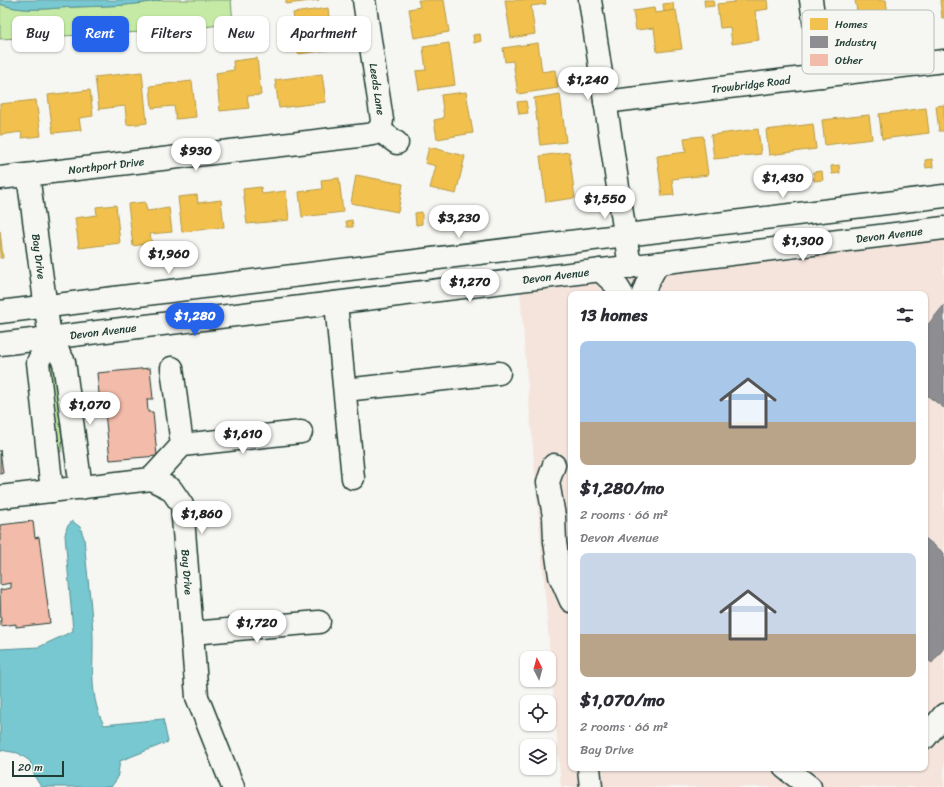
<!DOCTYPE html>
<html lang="en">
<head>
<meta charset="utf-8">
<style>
	:root { --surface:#fff; --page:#f2f2f3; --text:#2b2b33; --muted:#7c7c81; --accent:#2563eb }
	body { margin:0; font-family:Sriracha,sans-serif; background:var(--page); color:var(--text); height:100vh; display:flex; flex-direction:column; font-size:15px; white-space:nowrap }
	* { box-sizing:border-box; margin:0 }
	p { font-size:13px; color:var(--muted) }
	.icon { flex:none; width:22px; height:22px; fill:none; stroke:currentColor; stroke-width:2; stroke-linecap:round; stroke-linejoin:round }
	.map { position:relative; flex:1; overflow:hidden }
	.drawer { position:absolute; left:568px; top:291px; width:360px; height:480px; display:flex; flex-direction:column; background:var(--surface); border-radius:8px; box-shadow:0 1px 3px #0004 }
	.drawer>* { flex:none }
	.top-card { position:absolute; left:12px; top:16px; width:380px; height:36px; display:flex; gap:8px }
	.needle { width:26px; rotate:354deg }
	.fabs { position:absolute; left:520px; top:651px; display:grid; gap:8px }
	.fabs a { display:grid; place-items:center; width:36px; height:36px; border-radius:8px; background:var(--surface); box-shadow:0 1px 3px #0004; font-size:20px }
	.scale { position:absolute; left:12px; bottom:10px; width:52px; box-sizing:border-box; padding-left:4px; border:2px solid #1f3d34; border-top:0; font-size:11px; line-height:14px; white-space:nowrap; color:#1f3d34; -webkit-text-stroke:3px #f6f6f2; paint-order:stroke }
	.price { position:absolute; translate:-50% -34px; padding:0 9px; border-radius:14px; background:#fff; color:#222; font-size:13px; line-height:26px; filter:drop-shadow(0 1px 2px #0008) }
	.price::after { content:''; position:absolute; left:50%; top:24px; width:12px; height:9px; margin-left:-6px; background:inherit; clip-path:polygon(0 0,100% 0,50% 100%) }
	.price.selected { background:var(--accent); color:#fff }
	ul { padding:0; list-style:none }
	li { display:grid; align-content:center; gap:8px; height:212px; padding:0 12px }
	li span { display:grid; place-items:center; height:124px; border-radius:8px; color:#555 }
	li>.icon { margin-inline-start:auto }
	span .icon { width:72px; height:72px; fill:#fffc; stroke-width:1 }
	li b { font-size:17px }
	h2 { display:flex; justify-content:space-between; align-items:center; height:48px; padding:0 12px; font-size:17px }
	.chip { padding:0 14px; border-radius:8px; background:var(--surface); box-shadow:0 1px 3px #0004; font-size:14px; line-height:36px }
	.chip.selected { background:var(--accent); color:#fff }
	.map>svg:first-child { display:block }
	.built { fill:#f5e4dc; fill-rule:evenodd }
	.green { fill:#c5eaa5; stroke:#72946c }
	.water { fill:#78c8d1; stroke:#549092 }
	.homes { fill:#f2c14e; stroke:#b39946 }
	.industry { fill:#8d8d92; stroke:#6c7576 }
	.building { fill:#f3bba9; stroke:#1f3d34 }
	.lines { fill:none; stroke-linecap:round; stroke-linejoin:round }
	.minor-casing { stroke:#1f3d34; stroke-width:25 }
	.major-casing { stroke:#1f3d34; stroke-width:25 }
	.minor { stroke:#f6f6f2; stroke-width:22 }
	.major { stroke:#f6f6f2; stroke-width:22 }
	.labels { text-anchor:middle; stroke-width:4; stroke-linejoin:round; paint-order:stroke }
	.street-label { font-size:11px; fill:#1f3d34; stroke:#f6f6f2 }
	.key { fill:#f6f6f2; stroke:#b6beb9; stroke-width:1 }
	.key-label { font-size:11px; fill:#1f3d34 }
</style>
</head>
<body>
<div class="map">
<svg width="944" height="787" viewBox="0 0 944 787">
	<rect width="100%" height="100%" fill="#f6f6f2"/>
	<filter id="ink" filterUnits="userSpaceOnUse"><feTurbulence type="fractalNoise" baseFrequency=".025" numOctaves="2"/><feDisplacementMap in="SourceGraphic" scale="8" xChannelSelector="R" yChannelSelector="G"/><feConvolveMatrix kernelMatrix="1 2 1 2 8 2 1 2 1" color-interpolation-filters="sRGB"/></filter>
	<g filter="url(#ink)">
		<path class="built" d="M 944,239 L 944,787 L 561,787 L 520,292 ZM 571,294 L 925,294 L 925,768 L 571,768 Z"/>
		<g class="green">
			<path d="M 161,0 L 231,0 L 233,23 L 184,30 L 0,39 L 0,4 C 25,13 50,8 76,7 C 105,6 133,6 161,0 Z"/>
			<path d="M 49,365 L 51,365 L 54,369 L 62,440 L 61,452 L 59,452 L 55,438 Z"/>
		</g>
		<g class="water">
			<path d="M 0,0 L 161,0 C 133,6 105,6 76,7 C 50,8 25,13 0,4 Z"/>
			<path d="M 72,521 L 80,527 L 84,538 C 86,565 90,593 92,620 C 96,657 86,691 104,725 L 163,719 L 168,742 L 120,761 L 117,779 L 111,787 L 41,787 L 35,777 L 30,761 L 18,753 L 0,750 L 0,649 L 39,647 L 73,631 L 65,535 L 67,527 Z"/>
		</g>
		<g class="homes">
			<path d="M 286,0 L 319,0 L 286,4 Z"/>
			<path d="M 418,0 L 444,0 L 449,32 L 414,38 L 409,9 L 420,7 Z"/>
			<path d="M 505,0 L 545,0 L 546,4 L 531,6 L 535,34 L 511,38 Z"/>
			<path d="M 704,0 L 713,0 L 714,6 L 705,7 Z"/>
			<path d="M 734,0 L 767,0 L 768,9 L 755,11 L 759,40 L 732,44 L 730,27 L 720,28 L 717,4 L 735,2 Z"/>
			<path d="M 855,0 L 886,0 L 889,24 L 860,28 Z"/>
			<path d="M 940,0 L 944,0 L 944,18 L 942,18 Z"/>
			<path d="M 673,3 L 674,11 L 664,12 L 663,4 Z"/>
			<path d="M 328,8 L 330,26 L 325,26 L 328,50 L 298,54 L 293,13 Z"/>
			<path d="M 654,8 L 655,13 L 676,10 L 682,49 L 657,52 L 654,28 L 636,30 L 633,11 Z"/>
			<path d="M 480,34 L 481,41 L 474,43 L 473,35 Z"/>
			<path d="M 449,43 L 455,85 L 419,90 L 416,71 L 426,70 L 423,47 Z"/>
			<path d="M 538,43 L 542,72 L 555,70 L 558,88 L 518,94 L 513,61 L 505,62 L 503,48 Z"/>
			<path d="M 257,58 L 261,95 L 247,96 L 249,108 L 220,111 L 216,73 L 234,70 L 233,61 Z"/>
			<path d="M 142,72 L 147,123 L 127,125 L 125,106 L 99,109 L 95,77 Z"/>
			<path d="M 322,74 L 326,102 L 279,108 L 275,80 Z"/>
			<path d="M 192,81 L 196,117 L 176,119 L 174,106 L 152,108 L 150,86 Z"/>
			<path d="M 90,90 L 93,116 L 79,118 L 81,130 L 53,133 L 48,95 Z"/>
			<path d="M 466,92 L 473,133 L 437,139 L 434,120 L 444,118 L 441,95 Z"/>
			<path d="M 560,94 L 566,142 L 540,145 L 534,98 Z"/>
			<path d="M 36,100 L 41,136 L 22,138 L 21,132 L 0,135 L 0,104 Z"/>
			<path d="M 526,101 L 528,113 L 519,114 L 517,102 Z"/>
			<path d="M 944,105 L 944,131 L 939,131 L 936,106 Z"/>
			<path d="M 926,108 L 929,133 L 882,139 L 879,114 Z"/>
			<path d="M 869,115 L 872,139 L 825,145 L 822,120 Z"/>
			<path d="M 813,124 L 816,149 L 769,155 L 766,130 Z"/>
			<path d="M 758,129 L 761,154 L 714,159 L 711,135 Z"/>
			<path d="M 703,136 L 708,175 L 672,179 L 674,195 L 662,196 L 657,156 L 686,152 L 684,138 Z"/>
			<path d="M 429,147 L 465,156 L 456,194 L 430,188 L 436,166 L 425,163 Z"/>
			<path d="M 569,152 L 575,198 L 546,202 L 540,156 Z"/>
			<path d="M 932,159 L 933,167 L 926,168 L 925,160 Z"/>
			<path d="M 839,165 L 840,173 L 832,174 L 831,166 Z"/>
			<path d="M 822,171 L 823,180 L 814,181 L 813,172 Z"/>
			<path d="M 356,175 L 403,184 L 398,212 L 351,203 Z"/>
			<path d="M 339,178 L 343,212 L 302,217 L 299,192 L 322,189 L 321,180 Z"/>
			<path d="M 261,187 L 262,194 L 286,191 L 289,220 L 247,224 L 243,189 Z"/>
			<path d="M 197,195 L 198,203 L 221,200 L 224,227 L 182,232 L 178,197 Z"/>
			<path d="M 145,202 L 147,211 L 169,208 L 172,232 L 150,234 L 152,243 L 133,246 L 128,204 Z"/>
			<path d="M 116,205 L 120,243 L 79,248 L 75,218 L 97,215 L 96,207 Z"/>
			<path d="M 422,212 L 422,224 L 416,225 L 415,213 Z"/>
			<path d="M 352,220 L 353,227 L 347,227 L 346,221 Z"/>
			<path d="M 0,231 L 3,258 L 0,258 Z"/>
		</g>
		<g class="industry">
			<path d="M 944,305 L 944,408 L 925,394 L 925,328 Z"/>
			<path d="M 925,538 L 944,553 L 944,648 L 932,663 L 925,658 Z"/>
		</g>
		<g class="building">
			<path d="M 150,368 L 153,399 L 147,399 L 148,412 L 153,412 L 157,456 L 110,460 L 104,403 L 100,404 L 97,373 Z"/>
			<path d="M 0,450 L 3,473 L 0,474 Z"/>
			<path d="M 33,521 L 35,538 L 39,537 L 50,623 L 16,627 L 16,624 L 1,626 L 0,590 L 11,588 L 11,583 L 0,585 L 0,525 Z"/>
		</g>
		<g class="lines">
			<g class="minor-casing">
				<g id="minor">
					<path id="s1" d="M 364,0 L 382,120 L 381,126 L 379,130"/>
					<path d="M 590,0 L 630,267"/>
					<path d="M 811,0 L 822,76"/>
					<path id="s2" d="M 605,102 L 944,61"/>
					<path d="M 379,130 L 397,143"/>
					<path id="s3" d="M 28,175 L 50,338 L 64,362 L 81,488"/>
					<path id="s4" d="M 0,178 L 367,135 L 373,134 L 379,130"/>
					<path d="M 600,270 L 617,286 L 622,294"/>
					<path d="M 643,294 L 647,283 L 658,263"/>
					<path d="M 336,303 L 353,478"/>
					<path d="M 50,338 L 38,362 L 52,491"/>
					<path d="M 345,390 L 499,373"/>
					<path d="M 182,445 L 301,432"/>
					<path d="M 554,465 L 548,482 L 554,516 L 555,542 L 560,576 L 571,601"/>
					<path d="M 151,479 L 182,445 L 172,368"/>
					<path id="s5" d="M 0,497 L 151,479 L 171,489 L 182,505 L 197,697 L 233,787"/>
					<path d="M 192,633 L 319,622"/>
					<path d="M 925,738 L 944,715"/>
					<path d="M 589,768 L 591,787"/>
					<path d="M 785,768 L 810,787"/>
				</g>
			</g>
			<g class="major-casing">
				<g id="major">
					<path d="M 0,312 L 944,196"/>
					<path id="s6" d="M 0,344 L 944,228"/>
				</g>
			</g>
			<use href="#minor" class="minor"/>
			<use href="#major" class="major"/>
		</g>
	</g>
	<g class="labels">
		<g class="street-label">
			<text dy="4" stroke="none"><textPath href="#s2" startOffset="147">Trowbridge Road</textPath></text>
			<text dy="4" stroke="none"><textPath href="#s1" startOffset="90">Leeds Lane</textPath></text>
			<text dy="4" stroke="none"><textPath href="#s4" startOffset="107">Northport Drive</textPath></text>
			<text dy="4" stroke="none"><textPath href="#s6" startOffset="896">Devon Avenue</textPath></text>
			<text dy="4" stroke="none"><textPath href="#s3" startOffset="82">Bay Drive</textPath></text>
			<text dy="4" stroke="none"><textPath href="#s6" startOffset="560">Devon Avenue</textPath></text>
			<text dy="4" stroke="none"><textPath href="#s6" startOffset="104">Devon Avenue</textPath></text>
			<text dy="4" stroke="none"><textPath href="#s5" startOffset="261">Bay Drive</textPath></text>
		</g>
	</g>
	<rect x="802" y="10" width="132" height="64" rx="6" class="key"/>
	<rect x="810" y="18" width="18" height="12" fill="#f2c14e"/>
	<rect x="810" y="36" width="18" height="12" fill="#8d8d92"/>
	<rect x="810" y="54" width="18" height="12" fill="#f3bba9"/>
	<g class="key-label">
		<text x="835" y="28">Homes</text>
		<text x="835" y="46">Industry</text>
		<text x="835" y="64">Other</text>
	</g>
</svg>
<div class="fabs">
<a><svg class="needle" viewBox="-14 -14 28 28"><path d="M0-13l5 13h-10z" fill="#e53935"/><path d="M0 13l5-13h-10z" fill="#7c7c81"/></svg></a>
<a><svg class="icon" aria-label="locate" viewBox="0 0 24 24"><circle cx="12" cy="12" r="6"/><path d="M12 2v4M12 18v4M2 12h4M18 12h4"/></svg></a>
<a><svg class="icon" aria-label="layers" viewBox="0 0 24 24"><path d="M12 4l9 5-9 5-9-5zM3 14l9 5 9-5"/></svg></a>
</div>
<div class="scale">20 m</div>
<b class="price" style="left:588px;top:101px">$1,240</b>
<b class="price" style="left:196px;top:172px">$930</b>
<b class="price" style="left:783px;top:199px">$1,430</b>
<b class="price" style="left:605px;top:220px">$1,550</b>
<b class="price" style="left:459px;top:239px">$3,230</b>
<b class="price" style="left:803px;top:262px">$1,300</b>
<b class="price" style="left:169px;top:275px">$1,960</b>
<b class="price" style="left:470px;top:303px">$1,270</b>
<b class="price selected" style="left:195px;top:337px">$1,280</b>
<b class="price" style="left:90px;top:426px">$1,070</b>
<b class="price" style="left:243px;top:455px">$1,610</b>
<b class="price" style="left:202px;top:535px">$1,860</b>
<b class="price" style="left:257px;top:644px">$1,720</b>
<div class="top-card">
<a class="chip">Buy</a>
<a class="chip selected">Rent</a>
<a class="chip">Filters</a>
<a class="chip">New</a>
<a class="chip">Apartment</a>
</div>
<section class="drawer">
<h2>13 homes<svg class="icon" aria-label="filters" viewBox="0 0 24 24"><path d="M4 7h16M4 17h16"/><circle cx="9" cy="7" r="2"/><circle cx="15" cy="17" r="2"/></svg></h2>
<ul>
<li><span style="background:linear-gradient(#a9c7e8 65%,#b9a48a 0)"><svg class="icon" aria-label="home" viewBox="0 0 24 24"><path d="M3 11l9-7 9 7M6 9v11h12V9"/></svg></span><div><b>$1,280/mo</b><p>2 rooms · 66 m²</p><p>Devon Avenue</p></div></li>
<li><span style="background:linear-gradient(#c9d6e8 65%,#b9a48a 0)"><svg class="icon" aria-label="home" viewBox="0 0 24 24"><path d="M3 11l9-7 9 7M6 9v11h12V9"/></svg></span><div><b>$1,070/mo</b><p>2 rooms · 66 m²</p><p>Bay Drive</p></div></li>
</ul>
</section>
</div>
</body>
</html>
